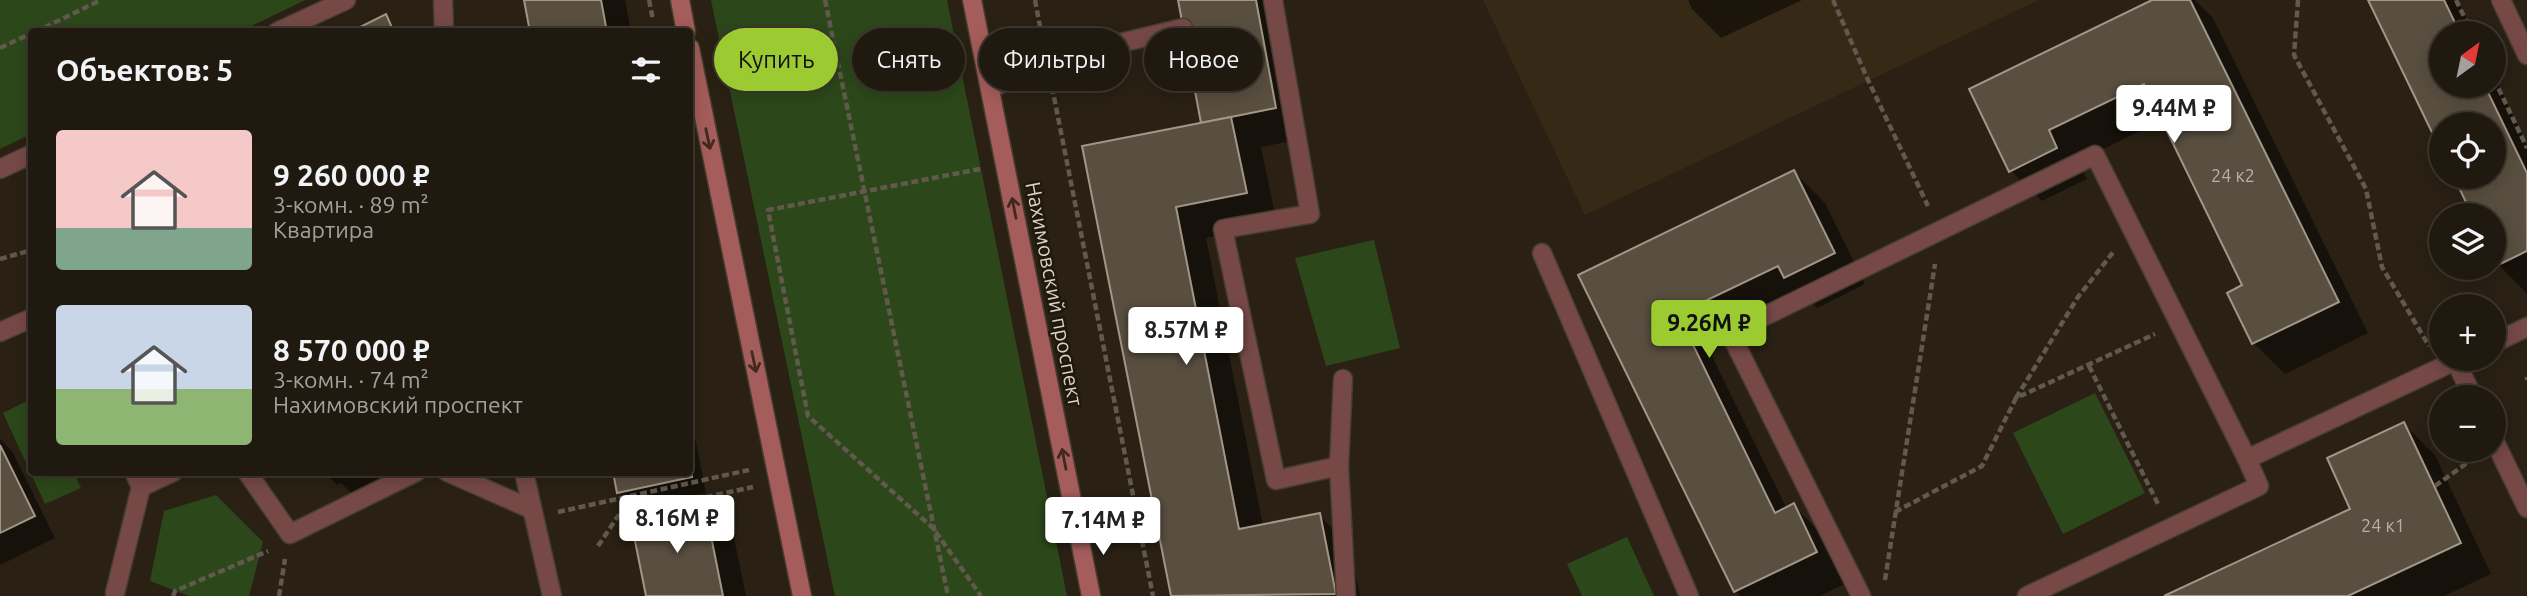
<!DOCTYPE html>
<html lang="ru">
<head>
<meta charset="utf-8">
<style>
	:root { --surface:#20190f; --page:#282218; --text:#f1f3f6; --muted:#a2a09e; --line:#3d382f; --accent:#9cca31 }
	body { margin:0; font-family:Ubuntu,sans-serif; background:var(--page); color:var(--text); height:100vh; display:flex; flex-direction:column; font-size:26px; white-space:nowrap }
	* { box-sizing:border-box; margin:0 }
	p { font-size:23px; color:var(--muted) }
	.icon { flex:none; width:38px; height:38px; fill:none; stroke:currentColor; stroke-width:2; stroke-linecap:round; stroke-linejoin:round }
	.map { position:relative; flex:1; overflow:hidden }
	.side { position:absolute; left:28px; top:28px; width:665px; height:448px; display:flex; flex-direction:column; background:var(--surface); border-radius:7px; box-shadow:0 4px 18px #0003,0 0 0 2px var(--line) }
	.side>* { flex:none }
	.guide { position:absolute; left:714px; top:28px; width:665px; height:63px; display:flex; gap:14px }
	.needle { width:46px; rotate:33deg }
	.fabs { position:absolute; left:2429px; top:21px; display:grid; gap:14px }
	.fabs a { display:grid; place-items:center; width:77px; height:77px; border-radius:50%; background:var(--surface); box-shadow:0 4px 18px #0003,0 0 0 2px var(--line); font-size:35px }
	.price { position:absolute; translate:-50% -60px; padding:0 16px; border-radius:7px; background:#fff; color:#222; font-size:23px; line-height:46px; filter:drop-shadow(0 2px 4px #0008) }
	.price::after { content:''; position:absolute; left:50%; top:42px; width:21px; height:16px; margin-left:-10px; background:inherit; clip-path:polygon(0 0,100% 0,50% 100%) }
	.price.current { background:var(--accent); color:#111 }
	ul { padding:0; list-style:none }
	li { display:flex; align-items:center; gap:21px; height:175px; padding:0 28px }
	li span { display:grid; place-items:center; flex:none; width:196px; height:140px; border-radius:7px; color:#555 }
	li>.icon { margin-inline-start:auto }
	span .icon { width:84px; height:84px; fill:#fffc; stroke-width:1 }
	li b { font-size:30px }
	h2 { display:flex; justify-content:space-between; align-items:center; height:84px; padding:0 28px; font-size:30px }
	.pill { padding:0 24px; border-radius:32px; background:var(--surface); box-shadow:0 4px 18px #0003,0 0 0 2px var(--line); font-size:24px; line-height:63px }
	.pill.current { background:var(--accent); color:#111 }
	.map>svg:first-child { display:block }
	.built { fill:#362915 }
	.green { fill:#2c481a }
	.shadow { fill:#0007 }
	.building { fill:#594f40; stroke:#a29686; stroke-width:2 }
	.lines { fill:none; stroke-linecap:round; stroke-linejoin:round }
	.lane-casing { stroke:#463d31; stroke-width:21 }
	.secondary-casing { stroke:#463d31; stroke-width:21 }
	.path { stroke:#61594d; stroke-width:4.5; stroke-dasharray:7 3.5; stroke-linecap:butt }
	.lane { stroke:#764947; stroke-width:18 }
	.secondary { stroke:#a55d5b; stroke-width:18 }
	.oneway { stroke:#41291e }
	.labels { text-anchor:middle; stroke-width:5; stroke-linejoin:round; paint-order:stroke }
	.number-label { font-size:18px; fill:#b8b0a7 }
	.street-label { font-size:21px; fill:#d7d1c9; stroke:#20180a }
</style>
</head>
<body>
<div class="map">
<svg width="2527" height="596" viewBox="0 0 2527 596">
	<rect width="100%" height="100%" fill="#2a2114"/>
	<path class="built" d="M 1483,0 L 2039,0 L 1585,215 Z"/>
	<g class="green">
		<path d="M 0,0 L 305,0 L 241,31 L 32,32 L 31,134 L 0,149 Z"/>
		<path d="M 711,0 L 947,0 L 1067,596 L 835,596 Z"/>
		<path d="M 1374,240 L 1400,348 L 1326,366 L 1295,258 Z"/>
		<path d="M 2095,393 L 2145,493 L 2063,534 L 2013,433 Z"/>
		<path d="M 31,399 L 32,472 L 74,473 L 81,488 L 45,504 L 3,413 Z"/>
		<path d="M 216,495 L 263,542 L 249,596 L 189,596 L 150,581 L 164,511 Z"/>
		<path d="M 1627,537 L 1654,596 L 1582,596 L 1567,564 Z"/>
	</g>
	<g class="shadow">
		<path d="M 526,0 L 625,0 L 631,32 L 532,32 Z"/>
		<path d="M 1178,0 L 1279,0 L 1306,138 L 1261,147 L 1277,224 L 1206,238 L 1263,526 L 1319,515 L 1350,546 L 1360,596 L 1173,596 L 1084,147 L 1203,124 Z"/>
		<path d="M 1688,0 L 1802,0 L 1721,38 L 1692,9 Z"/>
		<path d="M 2156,0 L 2195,0 L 2213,18 L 2368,333 L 2285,374 L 2254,343 L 2245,286 L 2163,120 L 2078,161 L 2087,179 L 2042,201 L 2011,171 Z"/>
		<path d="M 2370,0 L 2458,0 L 2474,33 L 2441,33 L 2441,86 L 2494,86 L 2494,75 L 2527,145 L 2527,294 L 2498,264 L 2494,256 L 2494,215 L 2474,215 L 2456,177 L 2494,177 L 2494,124 L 2441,124 L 2441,147 Z"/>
		<path d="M 386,16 L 397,32 L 356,32 Z"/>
		<path d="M 1794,172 L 1825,203 L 1865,284 L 1817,308 L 1806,297 L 1707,346 L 1787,509 L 1793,505 L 1824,536 L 1847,583 L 1820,596 L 1741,596 L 1735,591 L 1581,276 Z"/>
		<path d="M 690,412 L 706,493 L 635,508 L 619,492 L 690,472 Z"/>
		<path d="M 2404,424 L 2435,455 L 2491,574 L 2444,596 L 2168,596 L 2352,509 Z"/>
		<path d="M 0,439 L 12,451 L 55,538 L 0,565 Z"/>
		<path d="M 324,472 L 387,472 L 390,478 L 354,496 L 341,483 L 337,485 Z"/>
		<path d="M 704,508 L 734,538 L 746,596 L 648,596 Z"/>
	</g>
	<g class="building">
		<path d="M 524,0 L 601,0 L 607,32 L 530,32 Z"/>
		<path d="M 1178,0 L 1256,0 L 1276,108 L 1201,123 Z"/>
		<path d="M 2152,0 L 2190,0 L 2339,302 L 2252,344 L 2227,293 L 2242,285 L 2144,84 L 2049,130 L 2057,148 L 2009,172 L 1969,89 Z"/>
		<path d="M 2368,0 L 2444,0 L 2460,33 L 2441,33 L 2441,86 L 2485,86 L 2527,173 L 2527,251 L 2496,266 L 2494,260 L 2494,215 L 2472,215 L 2454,177 L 2494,177 L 2494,124 L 2441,124 L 2441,151 Z"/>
		<path d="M 386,14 L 394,32 L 353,32 L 352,31 Z"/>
		<path d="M 1231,117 L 1247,193 L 1176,207 L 1239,529 L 1320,513 L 1336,594 L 1171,596 L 1082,146 Z"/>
		<path d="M 1794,170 L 1835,253 L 1784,278 L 1778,266 L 1678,314 L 1775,513 L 1794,503 L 1817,552 L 1734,592 L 1578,275 Z"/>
		<path d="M 2404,422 L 2461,543 L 2348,596 L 2164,596 L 2350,509 L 2327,458 Z"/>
		<path d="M 0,445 L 35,516 L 0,533 Z"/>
		<path d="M 690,468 L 692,477 L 617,493 L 613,472 L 690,472 Z"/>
		<path d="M 705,506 L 723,596 L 646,596 L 631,521 Z"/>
	</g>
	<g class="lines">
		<g class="lane-casing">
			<g id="lane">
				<path d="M 443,0 L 444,32"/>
				<path d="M 1273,0 L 1310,214 L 1223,229 L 1276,480 L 1339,466"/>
				<path d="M 2501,0 L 2527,55"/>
				<path d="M 277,32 L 346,0"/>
				<path d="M 990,89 L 1046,61 L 1183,28"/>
				<path d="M 0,169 L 32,154"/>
				<path d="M 1542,253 L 1689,596"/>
				<path d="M 0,332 L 32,318"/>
				<path d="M 2494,343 L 2527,327"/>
				<path d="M 2455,360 L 2473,397"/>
				<path d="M 1343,379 L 1339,466 L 1346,596"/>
				<path d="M 2494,440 L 2527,508"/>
				<path d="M 134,472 L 141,487 L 173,472"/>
				<path d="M 247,472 L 290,534 L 416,472"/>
				<path d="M 447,472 L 531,509"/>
				<path d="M 524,472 L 552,596"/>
				<path d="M 115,593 L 141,487"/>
				<path d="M 1861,596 L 1730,333 L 2095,155 L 2247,459"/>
				<path d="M 2027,596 L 2259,486 L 2247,459 L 2459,359"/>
			</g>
		</g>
		<g class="secondary-casing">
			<g id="secondary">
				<path d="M 680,0 L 686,32"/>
				<path d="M 972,0 L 1091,596"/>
				<path d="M 690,48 L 802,596"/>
			</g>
		</g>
		<g class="path">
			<path d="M 649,0 L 653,20"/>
			<path d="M 825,0 L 948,596"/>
			<path d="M 1035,0 L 1042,37"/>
			<path d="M 1833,0 L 1868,80 L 1928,206"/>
			<path d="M 2298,0 L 2294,55 L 2366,189 L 2382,267 L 2429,346"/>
			<path d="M 2456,0 L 2472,33"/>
			<path d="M 35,32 L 101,0"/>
			<path d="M 0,48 L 32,33"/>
			<path d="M 2494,79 L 2527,148"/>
			<path d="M 1052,87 L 1153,596"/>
			<path d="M 980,169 L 768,210 L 808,416 L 933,528 L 981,596"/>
			<path d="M 0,259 L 32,250"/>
			<path d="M 2089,366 L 2159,506"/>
			<path d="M 2527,377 L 2527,380"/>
			<path d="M 2016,398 L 2078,297 L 2114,251"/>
			<path d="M 2435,486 L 2474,458"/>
			<path d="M 558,512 L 749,470"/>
			<path d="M 1895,512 L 1982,466 L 2016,398 L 2155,334"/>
			<path d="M 598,546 L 618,516 L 753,487"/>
			<path d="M 1885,580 L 1935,264"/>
			<path d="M 173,596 L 175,591 L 268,551"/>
			<path d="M 279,596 L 285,559"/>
		</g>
		<use href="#lane" class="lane"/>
		<use href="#secondary" class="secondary"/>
	</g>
	<defs><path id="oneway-shaft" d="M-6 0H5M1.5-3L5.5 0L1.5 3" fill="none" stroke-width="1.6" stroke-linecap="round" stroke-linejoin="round" transform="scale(1.75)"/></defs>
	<g class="oneway">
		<use href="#oneway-shaft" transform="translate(708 139) rotate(78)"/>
		<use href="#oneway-shaft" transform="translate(1014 208) rotate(-101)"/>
		<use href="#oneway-shaft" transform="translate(754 362) rotate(78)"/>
		<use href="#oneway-shaft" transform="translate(1064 459) rotate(-101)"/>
	</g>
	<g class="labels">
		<g class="number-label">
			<text x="2233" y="182">24 к2</text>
			<text x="2383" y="532">24 к1</text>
		</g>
		<g class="street-label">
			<text transform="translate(1054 294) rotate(79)" y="7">Нахимовский проспект</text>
		</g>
	</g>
</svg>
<div class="fabs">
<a><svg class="needle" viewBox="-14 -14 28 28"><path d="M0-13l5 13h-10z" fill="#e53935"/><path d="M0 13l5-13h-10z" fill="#a2a09e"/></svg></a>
<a><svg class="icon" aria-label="locate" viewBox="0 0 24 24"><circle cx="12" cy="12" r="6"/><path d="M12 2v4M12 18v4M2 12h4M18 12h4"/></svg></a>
<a><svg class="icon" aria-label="layers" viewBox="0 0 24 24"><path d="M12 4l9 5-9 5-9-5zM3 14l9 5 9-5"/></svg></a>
<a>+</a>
<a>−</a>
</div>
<b class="price" style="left:2174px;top:145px">9.44M ₽</b>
<b class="price current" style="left:1709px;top:360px">9.26M ₽</b>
<b class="price" style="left:1186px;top:367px">8.57M ₽</b>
<b class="price" style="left:677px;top:555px">8.16M ₽</b>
<b class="price" style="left:1103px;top:557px">7.14M ₽</b>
<div class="guide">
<a class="pill current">Купить</a>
<a class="pill">Снять</a>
<a class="pill">Фильтры</a>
<a class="pill">Новое</a>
</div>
<section class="side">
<h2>Объектов: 5<svg class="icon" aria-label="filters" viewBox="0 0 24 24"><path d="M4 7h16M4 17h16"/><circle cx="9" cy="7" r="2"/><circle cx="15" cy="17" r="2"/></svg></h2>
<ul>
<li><span style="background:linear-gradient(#f6c9c9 70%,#7fa58c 0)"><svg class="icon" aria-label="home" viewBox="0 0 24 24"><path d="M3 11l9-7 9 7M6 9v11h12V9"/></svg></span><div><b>9 260 000 ₽</b><p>3-комн. · 89 m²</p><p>Квартира</p></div></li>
<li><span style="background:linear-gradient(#c9d6e8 60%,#8fb573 0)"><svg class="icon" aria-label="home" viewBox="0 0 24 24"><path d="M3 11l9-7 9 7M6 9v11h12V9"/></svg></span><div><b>8 570 000 ₽</b><p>3-комн. · 74 m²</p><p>Нахимовский проспект</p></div></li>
</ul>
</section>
</div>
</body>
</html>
